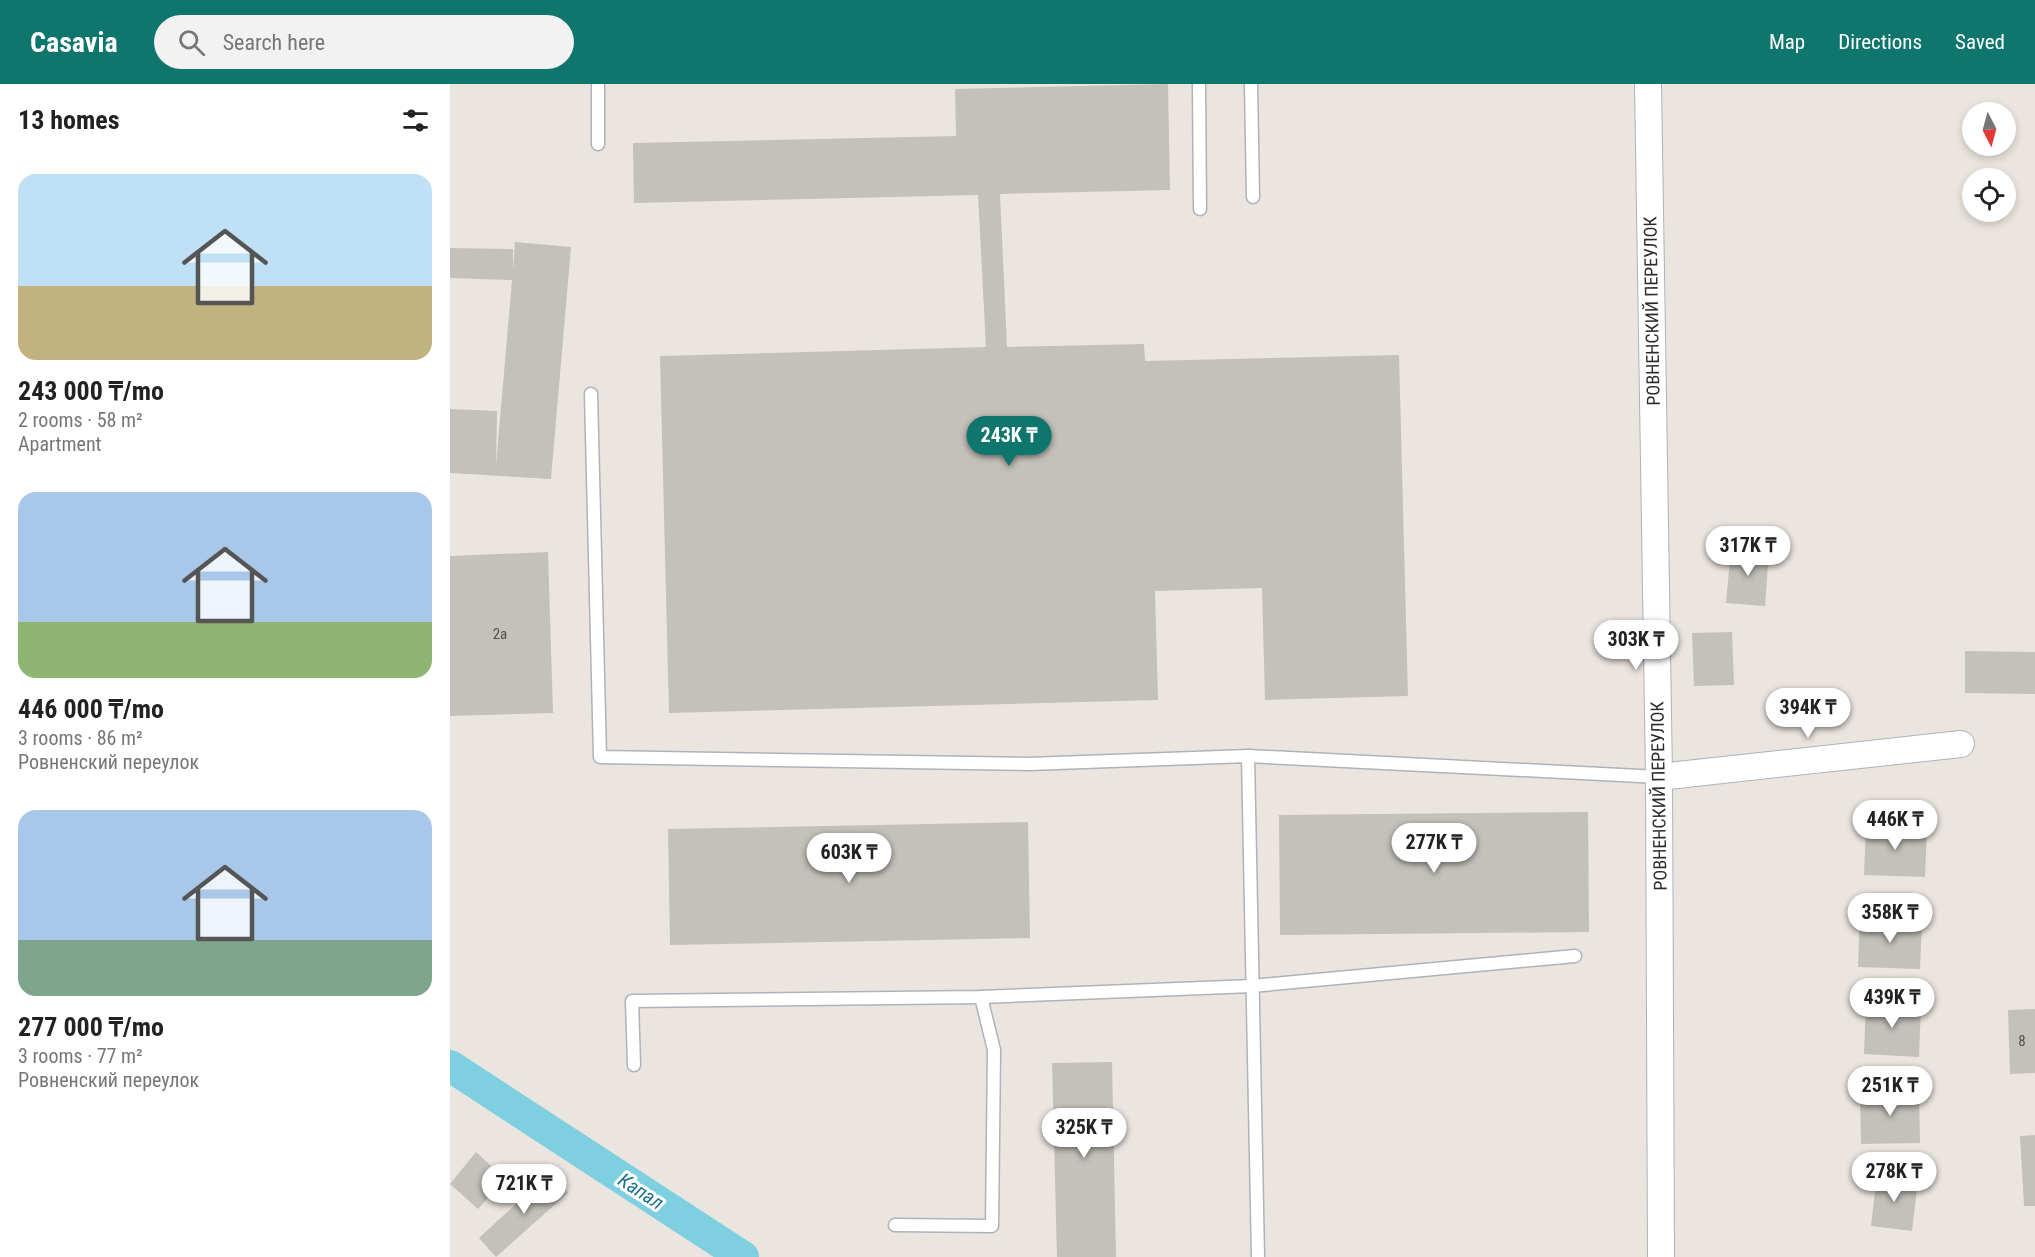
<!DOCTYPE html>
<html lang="en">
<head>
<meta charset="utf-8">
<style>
	:root { --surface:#fff; --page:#f2f2f2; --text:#222; --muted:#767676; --accent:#0f766e }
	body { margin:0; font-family:"Roboto Condensed",sans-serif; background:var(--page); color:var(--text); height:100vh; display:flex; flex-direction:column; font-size:22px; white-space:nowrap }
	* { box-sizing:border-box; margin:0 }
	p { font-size:20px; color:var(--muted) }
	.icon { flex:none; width:33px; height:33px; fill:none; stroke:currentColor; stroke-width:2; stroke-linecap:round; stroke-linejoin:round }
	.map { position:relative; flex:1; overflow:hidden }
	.drawer { display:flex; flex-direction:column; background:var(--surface); width:450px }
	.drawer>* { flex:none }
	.needle { width:39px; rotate:174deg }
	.tools { position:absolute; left:1512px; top:18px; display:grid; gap:12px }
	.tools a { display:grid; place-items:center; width:54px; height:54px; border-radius:50%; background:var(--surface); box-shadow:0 3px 9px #0003; font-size:30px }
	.price { position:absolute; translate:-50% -51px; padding:0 14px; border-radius:21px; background:#fff; color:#222; font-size:20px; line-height:39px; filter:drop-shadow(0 2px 3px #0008) }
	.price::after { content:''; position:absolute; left:50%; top:36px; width:18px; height:14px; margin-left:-9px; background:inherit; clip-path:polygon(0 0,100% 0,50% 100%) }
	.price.selected { background:var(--accent); color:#fff }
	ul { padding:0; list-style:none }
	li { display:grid; align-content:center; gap:12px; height:318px; padding:0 18px }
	li span { display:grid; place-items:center; height:186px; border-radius:18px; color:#555 }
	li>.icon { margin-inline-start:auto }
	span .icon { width:108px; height:108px; fill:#fffc; stroke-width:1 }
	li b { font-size:26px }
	h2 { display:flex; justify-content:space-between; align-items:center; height:72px; padding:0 18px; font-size:26px }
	header { display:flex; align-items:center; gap:36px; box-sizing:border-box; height:84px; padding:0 30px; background:var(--accent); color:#fff }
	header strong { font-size:28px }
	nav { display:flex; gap:33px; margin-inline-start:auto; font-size:21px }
	.search { width:420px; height:54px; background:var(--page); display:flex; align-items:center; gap:15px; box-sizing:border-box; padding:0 21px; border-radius:33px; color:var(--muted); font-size:22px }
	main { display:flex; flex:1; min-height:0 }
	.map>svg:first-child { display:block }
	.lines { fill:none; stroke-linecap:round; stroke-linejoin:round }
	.canal { stroke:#7ed0e1; stroke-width:32 }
	.building { fill:#c4c0ba }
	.lane-casing { stroke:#afb2ba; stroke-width:15 }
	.street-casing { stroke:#afb2ba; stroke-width:28 }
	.lane { stroke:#fff; stroke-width:12 }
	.street { stroke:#fff; stroke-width:26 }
	.labels { text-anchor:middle; stroke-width:6; stroke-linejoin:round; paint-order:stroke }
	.number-label { font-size:15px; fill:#51504f }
	.street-label { font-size:18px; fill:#2b2b2b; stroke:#fff }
	.water-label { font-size:20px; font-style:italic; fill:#1c718e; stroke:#fff }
</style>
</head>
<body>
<header>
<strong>Casavia</strong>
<div class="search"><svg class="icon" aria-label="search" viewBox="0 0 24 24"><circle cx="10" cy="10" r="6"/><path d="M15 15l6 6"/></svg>Search here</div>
<nav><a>Map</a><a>Directions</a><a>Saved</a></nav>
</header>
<main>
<section class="drawer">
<h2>13 homes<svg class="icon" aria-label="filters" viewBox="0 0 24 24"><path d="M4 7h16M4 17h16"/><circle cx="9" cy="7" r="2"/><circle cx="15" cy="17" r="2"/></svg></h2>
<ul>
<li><span style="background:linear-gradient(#bfe0f5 60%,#c2b280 0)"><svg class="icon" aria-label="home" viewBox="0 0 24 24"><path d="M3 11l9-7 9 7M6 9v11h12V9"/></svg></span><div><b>243 000 ₸/mo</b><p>2 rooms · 58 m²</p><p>Apartment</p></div></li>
<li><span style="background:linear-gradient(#a9c7e8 70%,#8fb573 0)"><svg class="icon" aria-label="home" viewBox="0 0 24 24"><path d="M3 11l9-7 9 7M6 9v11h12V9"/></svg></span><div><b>446 000 ₸/mo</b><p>3 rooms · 86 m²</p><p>Ровненский переулок</p></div></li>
<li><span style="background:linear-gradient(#a9c7e8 70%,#7fa58c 0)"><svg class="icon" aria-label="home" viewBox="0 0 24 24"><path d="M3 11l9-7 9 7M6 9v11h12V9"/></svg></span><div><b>277 000 ₸/mo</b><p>3 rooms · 77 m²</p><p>Ровненский переулок</p></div></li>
</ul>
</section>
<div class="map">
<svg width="1585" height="1173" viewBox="0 0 1585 1173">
	<rect width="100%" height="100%" fill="#ebe5df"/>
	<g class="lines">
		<path class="canal" d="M 0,982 L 293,1173"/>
	</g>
	<g class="building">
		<path d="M 718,0 L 720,106 L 550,110 L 557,263 L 694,260 L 695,277 L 949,271 L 958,612 L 815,616 L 812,504 L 705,507 L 708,616 L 219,629 L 210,272 L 536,263 L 528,111 L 184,119 L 183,59 L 506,52 L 505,5 Z"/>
		<path d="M 65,158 L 121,163 L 101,395 L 0,389 L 0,325 L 47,327 L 46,381 L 62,196 L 0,194 L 0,164 L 63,165 L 63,187 Z"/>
		<path d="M 1281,464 L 1319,467 L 1315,522 L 1276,519 Z"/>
		<path d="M 98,468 L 103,629 L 0,632 L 0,472 Z"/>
		<path d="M 1282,548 L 1284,601 L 1244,602 L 1242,549 Z"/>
		<path d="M 1515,567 L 1585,568 L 1585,610 L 1515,609 Z"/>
		<path d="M 1138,728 L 1139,848 L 830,851 L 829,731 Z"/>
		<path d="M 578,738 L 580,854 L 220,861 L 218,745 Z"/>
		<path d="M 1416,742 L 1477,744 L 1475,793 L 1414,791 Z"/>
		<path d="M 1410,834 L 1472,836 L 1470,885 L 1408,883 Z"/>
		<path d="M 1416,918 L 1471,921 L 1469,973 L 1414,970 Z"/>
		<path d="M 1585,925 L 1585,989 L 1560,990 L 1558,926 Z"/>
		<path d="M 662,978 L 666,1173 L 607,1173 L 602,979 Z"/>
		<path d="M 1469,1006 L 1470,1059 L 1411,1060 L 1410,1008 Z"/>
		<path d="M 1585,1051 L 1585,1122 L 1574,1122 L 1570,1052 Z"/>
		<path d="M 26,1068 L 55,1095 L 28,1125 L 0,1100 Z"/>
		<path d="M 100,1089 L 118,1109 L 46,1173 L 29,1154 Z"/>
		<path d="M 1427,1091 L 1468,1096 L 1462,1147 L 1421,1142 Z"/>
	</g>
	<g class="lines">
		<g class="lane-casing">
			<g id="lane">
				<path d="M 148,0 L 148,60"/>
				<path d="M 749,0 L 750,125"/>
				<path d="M 801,0 L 803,113"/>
				<path d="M 141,310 L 150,673 L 579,680 L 798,672 L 808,1173"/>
				<path d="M 798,672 L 1209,693"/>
				<path d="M 184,981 L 182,917 L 531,913 L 802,902 L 1125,872"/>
				<path d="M 445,1141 L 542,1142 L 544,966 L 531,913"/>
			</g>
		</g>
		<g class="street-casing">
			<g id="street">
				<path d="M 1198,0 L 1209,693 L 1211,1173"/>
				<path d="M 1209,693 L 1511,660"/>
			</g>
		</g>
		<use href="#lane" class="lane"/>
		<use href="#street" class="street"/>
	</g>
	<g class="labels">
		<g class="number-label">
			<text x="50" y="555">2а</text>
			<text x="1572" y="962">8</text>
		</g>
		<g class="street-label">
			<text transform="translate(1202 227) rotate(-91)" y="6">РОВНЕНСКИЙ ПЕРЕУЛОК</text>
			<text transform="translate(1209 712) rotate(-91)" y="6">РОВНЕНСКИЙ ПЕРЕУЛОК</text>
		</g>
		<g class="water-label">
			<text transform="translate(191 1107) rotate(33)" y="7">Капал</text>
		</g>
	</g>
</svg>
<div class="tools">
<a><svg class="needle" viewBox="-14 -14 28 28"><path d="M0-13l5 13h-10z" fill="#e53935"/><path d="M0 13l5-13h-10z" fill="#767676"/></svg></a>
<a><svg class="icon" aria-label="locate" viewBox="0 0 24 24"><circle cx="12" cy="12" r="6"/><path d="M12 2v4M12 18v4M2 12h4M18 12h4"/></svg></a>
</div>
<b class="price selected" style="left:559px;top:383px">243K ₸</b>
<b class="price" style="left:1298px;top:493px">317K ₸</b>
<b class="price" style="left:1186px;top:587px">303K ₸</b>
<b class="price" style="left:1358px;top:655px">394K ₸</b>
<b class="price" style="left:1445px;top:767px">446K ₸</b>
<b class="price" style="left:984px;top:790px">277K ₸</b>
<b class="price" style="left:399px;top:800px">603K ₸</b>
<b class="price" style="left:1440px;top:860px">358K ₸</b>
<b class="price" style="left:1442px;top:945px">439K ₸</b>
<b class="price" style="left:1440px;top:1033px">251K ₸</b>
<b class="price" style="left:634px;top:1075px">325K ₸</b>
<b class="price" style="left:1444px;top:1119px">278K ₸</b>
<b class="price" style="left:74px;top:1131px">721K ₸</b>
</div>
</main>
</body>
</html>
